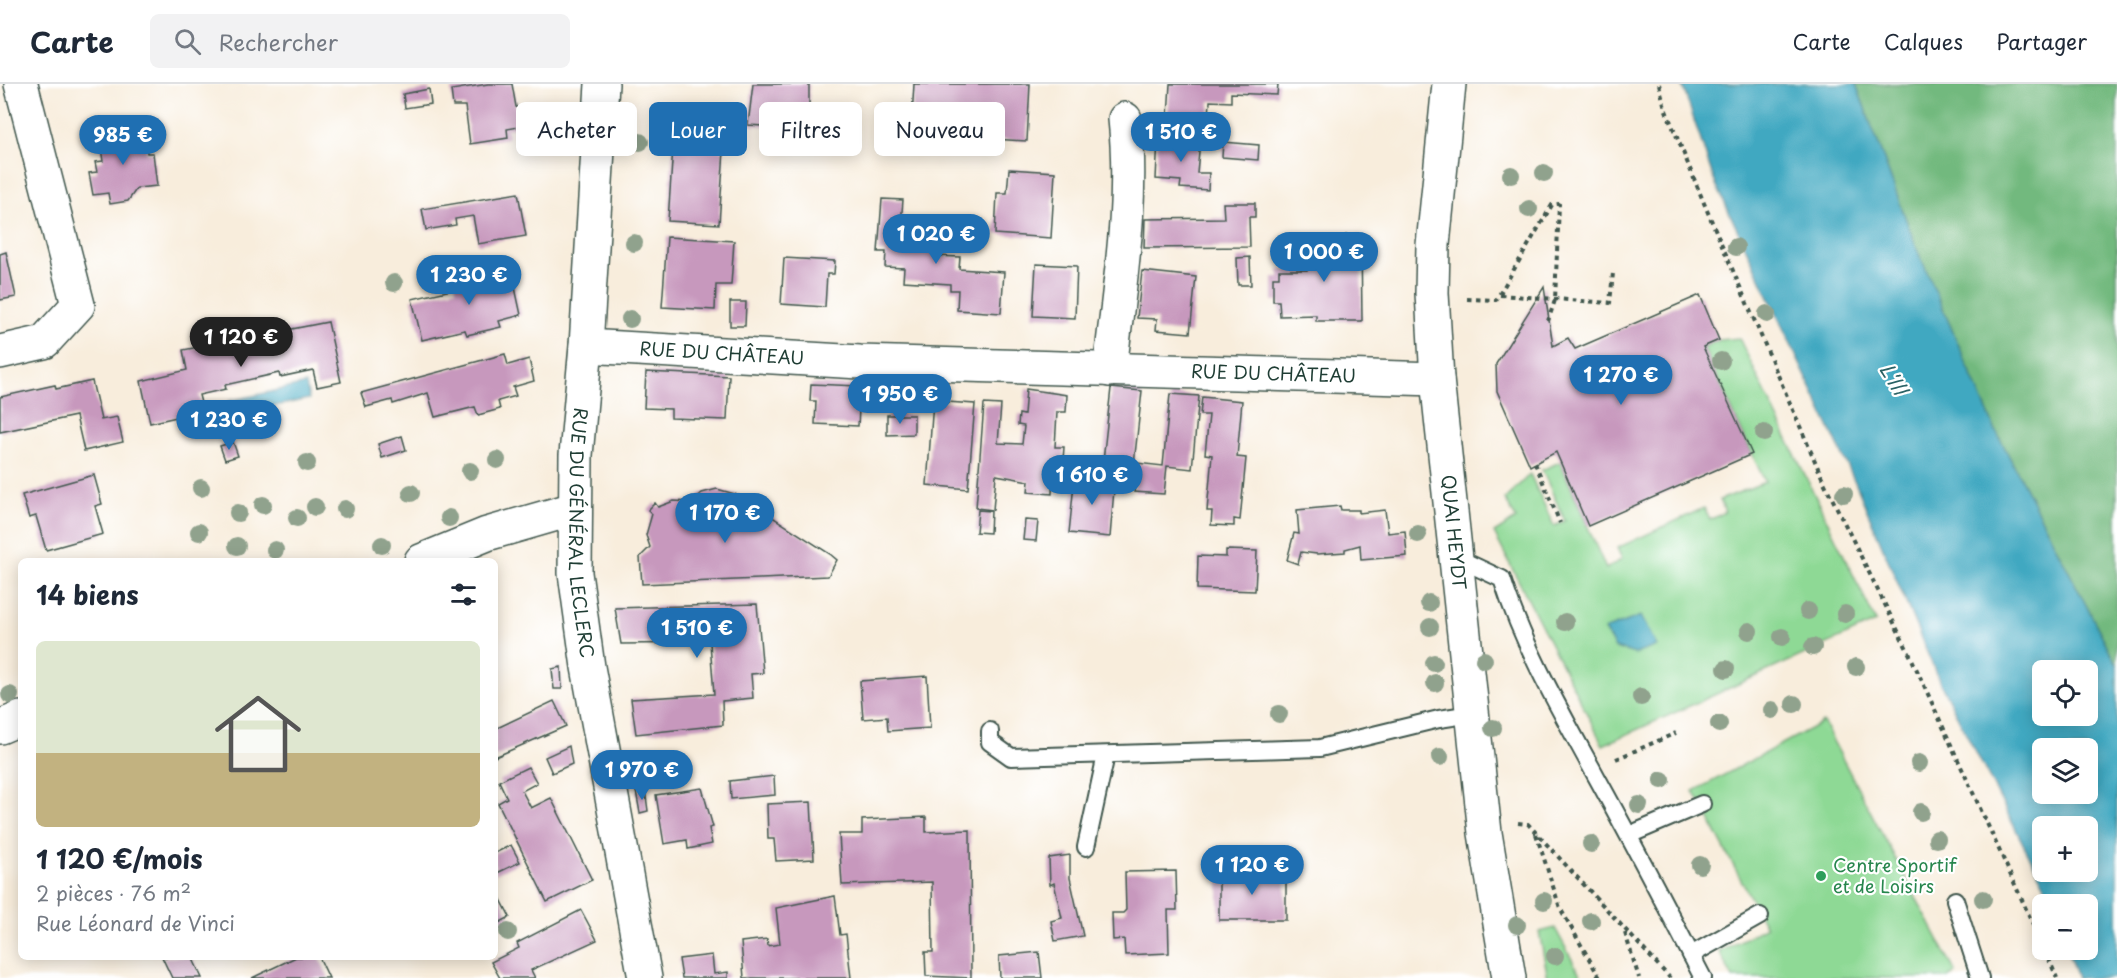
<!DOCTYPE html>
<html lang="fr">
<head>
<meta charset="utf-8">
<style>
	:root { --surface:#fff; --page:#f2f2f3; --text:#1f2937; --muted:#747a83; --line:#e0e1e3; --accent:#1f6fb2 }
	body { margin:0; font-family:"Playpen Sans",sans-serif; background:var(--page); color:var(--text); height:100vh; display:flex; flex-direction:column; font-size:22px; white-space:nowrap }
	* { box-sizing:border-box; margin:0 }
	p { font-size:20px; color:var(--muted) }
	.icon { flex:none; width:33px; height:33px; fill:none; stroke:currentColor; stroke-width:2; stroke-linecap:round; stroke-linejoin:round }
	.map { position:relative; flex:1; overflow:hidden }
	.drawer { position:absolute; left:18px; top:474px; width:480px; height:402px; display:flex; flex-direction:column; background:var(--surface); border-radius:9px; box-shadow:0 3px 15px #0003 }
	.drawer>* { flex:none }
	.banner { position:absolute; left:516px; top:18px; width:570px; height:54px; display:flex; gap:12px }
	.fabs { position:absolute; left:2032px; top:576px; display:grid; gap:12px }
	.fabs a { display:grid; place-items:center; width:66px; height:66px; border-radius:9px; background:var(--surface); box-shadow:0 3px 15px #0003; font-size:30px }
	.price { position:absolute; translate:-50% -51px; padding:0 14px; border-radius:21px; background:var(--accent); color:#fff; font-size:20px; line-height:39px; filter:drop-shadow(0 2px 3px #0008) }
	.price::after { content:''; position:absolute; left:50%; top:36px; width:18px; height:14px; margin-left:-9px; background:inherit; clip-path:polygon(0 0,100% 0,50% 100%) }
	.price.selected { background:#222; color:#fff }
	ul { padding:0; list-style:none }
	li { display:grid; align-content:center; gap:12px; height:318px; padding:0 18px }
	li+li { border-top:2px solid var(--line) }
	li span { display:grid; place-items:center; height:186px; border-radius:9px; color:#555 }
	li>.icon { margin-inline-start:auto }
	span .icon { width:108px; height:108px; fill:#fffc; stroke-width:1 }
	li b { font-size:26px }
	h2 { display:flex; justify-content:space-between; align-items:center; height:72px; padding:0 18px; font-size:26px }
	.pill { padding:0 21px; border-radius:9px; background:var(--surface); box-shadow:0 3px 15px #0003; font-size:21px; line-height:54px }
	.pill.selected { background:var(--accent); color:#fff }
	header { display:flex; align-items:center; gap:36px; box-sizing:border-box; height:84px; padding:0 30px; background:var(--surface); border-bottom:2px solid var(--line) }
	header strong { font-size:28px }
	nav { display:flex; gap:33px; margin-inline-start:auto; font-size:21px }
	.search { width:420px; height:54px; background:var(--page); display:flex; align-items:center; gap:15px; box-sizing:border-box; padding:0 21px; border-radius:9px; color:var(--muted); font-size:22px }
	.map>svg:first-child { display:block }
	.green { fill:#8ed995; stroke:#568b64; stroke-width:1.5 }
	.forest { fill:#72b97e; stroke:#487b59; stroke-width:1.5 }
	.water { fill:#41a8c1; stroke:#30727a; stroke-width:1.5; fill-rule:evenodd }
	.building { fill:#c798bd }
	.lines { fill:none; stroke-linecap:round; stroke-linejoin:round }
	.service-casing { stroke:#40574d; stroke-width:20 }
	.minor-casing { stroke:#40574d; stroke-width:36 }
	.secondary-casing { stroke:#40574d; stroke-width:36 }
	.path { stroke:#40574d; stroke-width:4; stroke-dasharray:4.5 4.5; stroke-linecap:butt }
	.service { stroke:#fff; stroke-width:16 }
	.minor { stroke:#fff; stroke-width:33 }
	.secondary { stroke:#fff; stroke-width:33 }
	.tree { fill:#90a28d }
	.leisure-dot { fill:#2e9e5b; stroke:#fff; stroke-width:2 }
	.labels { text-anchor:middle; stroke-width:4.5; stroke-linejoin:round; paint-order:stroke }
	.street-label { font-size:18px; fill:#1f3d34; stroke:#fff }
	.leisure-label { font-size:18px; fill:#27864d; stroke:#fff; text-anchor:start }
	.water-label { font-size:20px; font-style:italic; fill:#2b6265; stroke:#fff }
</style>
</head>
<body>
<header>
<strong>Carte</strong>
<div class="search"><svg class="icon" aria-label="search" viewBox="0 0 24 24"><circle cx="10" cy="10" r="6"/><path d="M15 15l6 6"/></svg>Rechercher</div>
<nav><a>Carte</a><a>Calques</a><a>Partager</a></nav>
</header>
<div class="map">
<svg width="2117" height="894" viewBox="0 0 2117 894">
	<rect width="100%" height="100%" fill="#fff"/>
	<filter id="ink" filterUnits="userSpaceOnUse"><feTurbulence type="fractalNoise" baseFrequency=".0167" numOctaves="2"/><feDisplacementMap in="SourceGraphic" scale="12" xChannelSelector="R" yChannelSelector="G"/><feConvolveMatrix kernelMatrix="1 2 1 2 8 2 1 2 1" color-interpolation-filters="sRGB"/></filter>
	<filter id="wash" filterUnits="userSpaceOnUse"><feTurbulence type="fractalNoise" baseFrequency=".008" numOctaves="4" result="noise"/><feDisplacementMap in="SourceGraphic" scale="24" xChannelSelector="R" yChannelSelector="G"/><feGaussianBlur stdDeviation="1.35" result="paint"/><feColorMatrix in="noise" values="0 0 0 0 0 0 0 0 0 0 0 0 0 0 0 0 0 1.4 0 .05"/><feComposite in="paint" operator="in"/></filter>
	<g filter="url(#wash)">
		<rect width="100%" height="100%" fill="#f8eddc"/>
		<g class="green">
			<path d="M 1739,254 L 1876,538 L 1603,661 L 1494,449 L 1516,435 L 1505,415 L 1530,390 L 1554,442 L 1565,437 L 1542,386 L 1560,378 L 1606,485 L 1622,475 L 1617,464 L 1704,424 L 1710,436 L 1725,428 L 1720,416 L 1765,398 L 1703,263 L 1719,256 Z"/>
			<path d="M 1823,638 L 1956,889 L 1948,894 L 1733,894 L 1719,868 L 1766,843 L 1694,707 Z"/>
			<path d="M 1555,844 L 1582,894 L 1548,894 L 1539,848 Z"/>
		</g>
		<path class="forest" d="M 1856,0 L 2117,0 L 2117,581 L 1994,343 L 1915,160 Z"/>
		<g class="water">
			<path d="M 1682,0 L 1856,0 L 1915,160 L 1994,343 L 2117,581 L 2117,894 L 2077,894 L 2067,866 L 2088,866 L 2088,820 L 2052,820 L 2045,802 L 1940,599 L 1855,398 L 1714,96 ZM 2043,586 L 2088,586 L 2088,632 L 2043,632 ZM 2088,664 L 2088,710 L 2043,710 L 2043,664 ZM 2043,742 L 2088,742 L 2088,788 L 2043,788 Z"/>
			<path d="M 306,300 L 309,315 L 232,331 L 229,317 Z"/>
			<path d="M 1641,532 L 1657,562 L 1635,570 L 1615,564 L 1604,546 Z"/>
		</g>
		<g id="blocks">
			<g class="building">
				<path d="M 488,0 L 512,0 L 516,23 L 520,25 L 522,33 L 518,38 L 519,43 L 507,45 L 508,54 L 470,60 L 465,22 L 453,22 L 451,6 Z"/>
				<path d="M 753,0 L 809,0 L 809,45 L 748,41 Z"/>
				<path d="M 914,0 L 1030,0 L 1027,57 L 911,50 Z"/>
				<path d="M 1170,0 L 1278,0 L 1277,11 L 1231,9 L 1231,18 L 1210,17 L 1209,34 L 1168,32 Z"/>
				<path d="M 429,5 L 431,20 L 405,24 L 403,10 Z"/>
				<path d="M 144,45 L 147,69 L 153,69 L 157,102 L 137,104 L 128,117 L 110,120 L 108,109 L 93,111 L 89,89 L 97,88 L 95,78 L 103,77 L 99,51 Z"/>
				<path d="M 1158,54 L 1200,57 L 1197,89 L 1209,89 L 1208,106 L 1180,104 L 1181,97 L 1156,95 Z"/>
				<path d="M 1223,58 L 1259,61 L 1258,76 L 1222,73 Z"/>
				<path d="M 673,63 L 724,66 L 719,140 L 668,137 Z"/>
				<path d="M 1009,85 L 1055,88 L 1051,154 L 995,150 L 997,109 L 1007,109 Z"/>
				<path d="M 518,109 L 526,152 L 478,160 L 473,132 L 455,135 L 456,141 L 426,146 L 422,125 Z"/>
				<path d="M 882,115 L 903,116 L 900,152 L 936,158 L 935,172 L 960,173 L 959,185 L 1004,188 L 1001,229 L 957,226 L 958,206 L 950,206 L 950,200 L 903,197 L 904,184 L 885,183 L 886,168 L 878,168 Z"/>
				<path d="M 1223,119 L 1255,119 L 1255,133 L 1249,133 L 1250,163 L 1144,164 L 1145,135 L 1224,134 Z"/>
				<path d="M 1346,151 L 1361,151 L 1362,237 L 1316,237 L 1316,231 L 1280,232 L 1279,217 L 1273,217 L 1273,193 L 1279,193 L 1279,186 L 1307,186 L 1307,156 L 1346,156 Z"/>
				<path d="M 667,153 L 734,157 L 731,201 L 716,201 L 715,226 L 662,223 Z"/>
				<path d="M 6,168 L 16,213 L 0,216 L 0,170 Z"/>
				<path d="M 1250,173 L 1251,201 L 1238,201 L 1237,174 Z"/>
				<path d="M 784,174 L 835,177 L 834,190 L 827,190 L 825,223 L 781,220 Z"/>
				<path d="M 1036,180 L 1077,182 L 1075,234 L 1033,232 Z"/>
				<path d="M 511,185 L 521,231 L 499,237 L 501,243 L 467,251 L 465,246 L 422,256 L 412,215 L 456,205 L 455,199 Z"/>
				<path d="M 1142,187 L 1196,193 L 1190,249 L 1156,246 L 1157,235 L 1137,234 Z"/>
				<path d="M 1544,203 L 1553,262 L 1568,254 L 1575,265 L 1700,211 L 1719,256 L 1703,263 L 1752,370 L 1588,442 L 1556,368 L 1530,382 L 1497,307 L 1496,280 Z"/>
				<path d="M 730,218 L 746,218 L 745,242 L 730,242 Z"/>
				<path d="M 328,238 L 341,298 L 317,303 L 313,286 L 280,293 L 279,289 L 225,301 L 226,305 L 199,311 L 203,327 L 150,339 L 141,297 L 187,286 L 183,266 Z"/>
				<path d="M 505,270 L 508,281 L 529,275 L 534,297 L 513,303 L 516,312 L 498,317 L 500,325 L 478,331 L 475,323 L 435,333 L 428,309 L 393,320 L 392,316 L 366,323 L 361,309 Z"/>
				<path d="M 646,288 L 729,292 L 727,336 L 671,334 L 671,325 L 644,324 Z"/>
				<path d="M 92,297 L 101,336 L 117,333 L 123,358 L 84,367 L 76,332 L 0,348 L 0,313 L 55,301 L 56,305 Z"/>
				<path d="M 811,300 L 859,302 L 859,309 L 865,309 L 864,325 L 859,325 L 858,342 L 815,340 L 816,317 L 810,317 Z"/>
				<path d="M 1111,304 L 1142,307 L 1133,389 L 1102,386 Z"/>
				<path d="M 1026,305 L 1067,311 L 1066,328 L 1057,328 L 1055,363 L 1064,363 L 1062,389 L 1053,389 L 1052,410 L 1028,408 L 1029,397 L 996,391 L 993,426 L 976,424 L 984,320 L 1001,321 L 998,359 L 1022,360 L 1024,342 L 1018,341 L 1019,330 L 1024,331 Z"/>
				<path d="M 1170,310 L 1199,312 L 1192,385 L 1167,382 L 1164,410 L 1134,408 L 1137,379 L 1163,382 Z"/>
				<path d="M 1202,313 L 1242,317 L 1237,373 L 1246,374 L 1240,436 L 1234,435 L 1234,442 L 1211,441 L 1212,427 L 1207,427 L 1212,371 L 1205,370 L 1209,331 L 1200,331 Z"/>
				<path d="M 933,317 L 975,320 L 968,405 L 927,401 Z"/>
				<path d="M 887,331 L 914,331 L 914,350 L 887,351 Z"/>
				<path d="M 402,352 L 406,366 L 382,374 L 378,360 Z"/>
				<path d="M 233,358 L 238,372 L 225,376 L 220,362 Z"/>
				<path d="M 1075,390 L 1115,394 L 1110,453 L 1069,449 Z"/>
				<path d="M 94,391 L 102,420 L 95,422 L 103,450 L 46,466 L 36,432 L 29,434 L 22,411 Z"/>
				<path d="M 717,405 L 738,411 L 830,470 L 837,476 L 828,492 L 642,500 L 640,473 L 650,463 L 646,451 L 652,430 L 648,426 L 655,419 L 658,423 L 674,417 L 691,418 L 702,409 Z"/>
				<path d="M 1340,422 L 1341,426 L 1359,426 L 1359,429 L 1385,426 L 1388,449 L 1405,447 L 1407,472 L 1361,476 L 1360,461 L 1345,465 L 1345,468 L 1317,470 L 1301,468 L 1298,480 L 1287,476 L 1294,449 L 1299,450 L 1297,426 Z"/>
				<path d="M 978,426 L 991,427 L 990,449 L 976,448 Z"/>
				<path d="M 1025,436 L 1038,437 L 1036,457 L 1023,456 Z"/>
				<path d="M 1226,466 L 1257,467 L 1255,507 L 1197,505 L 1198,472 L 1226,473 Z"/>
				<path d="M 757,520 L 763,589 L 751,590 L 753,614 L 722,617 L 723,641 L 636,650 L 631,615 L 714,610 L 710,559 L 621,560 L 615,524 Z"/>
				<path d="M 561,583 L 562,605 L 554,605 L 552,585 Z"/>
				<path d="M 927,592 L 930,644 L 888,647 L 887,633 L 863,635 L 860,597 Z"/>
				<path d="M 554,617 L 566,642 L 495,673 L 495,645 Z"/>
				<path d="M 569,662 L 572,680 L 552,689 L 545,673 Z"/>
				<path d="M 528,683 L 537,699 L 522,707 L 531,724 L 551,714 L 592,796 L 547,818 L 498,719 L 507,714 L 499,697 Z"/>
				<path d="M 774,692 L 775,711 L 731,715 L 730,697 Z"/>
				<path d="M 702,704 L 713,743 L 709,744 L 712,760 L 688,765 L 687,756 L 664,760 L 656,711 Z"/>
				<path d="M 645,705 L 648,727 L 640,729 L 636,707 Z"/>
				<path d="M 811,718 L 814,775 L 776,777 L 774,755 L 768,755 L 767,720 Z"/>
				<path d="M 926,733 L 926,748 L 970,746 L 971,894 L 926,892 L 925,868 L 933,868 L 932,798 L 842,801 L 839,750 L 862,750 L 862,736 Z"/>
				<path d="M 511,761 L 520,778 L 495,790 L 495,769 Z"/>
				<path d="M 1070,771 L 1070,794 L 1083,852 L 1055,857 L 1051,837 L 1062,834 L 1054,799 L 1050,801 L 1049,774 Z"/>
				<path d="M 1176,787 L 1177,826 L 1168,826 L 1169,869 L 1125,871 L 1124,855 L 1113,856 L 1112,829 L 1123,829 L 1126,826 L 1125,788 Z"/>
				<path d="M 1219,788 L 1286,790 L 1286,836 L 1219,836 Z"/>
				<path d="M 495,804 L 510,833 L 495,841 Z"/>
				<path d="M 835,812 L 840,851 L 846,850 L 851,894 L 744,894 L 741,858 L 767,855 L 768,862 L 780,860 L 776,824 Z"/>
				<path d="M 581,826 L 597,856 L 531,886 L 535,894 L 500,894 L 491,878 L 519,864 L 517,859 Z"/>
				<path d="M 1039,868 L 1042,894 L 1000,894 L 999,872 Z"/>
				<path d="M 712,871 L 714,890 L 728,888 L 728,894 L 682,894 L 679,875 Z"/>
				<path d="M 162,873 L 192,873 L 202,894 L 172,894 Z"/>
				<path d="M 296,873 L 319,873 L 329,894 L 252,894 Z"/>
			</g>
		</g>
	</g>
	<g filter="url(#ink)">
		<use href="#blocks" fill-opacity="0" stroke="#40574d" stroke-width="1.5"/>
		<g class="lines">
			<g class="service-casing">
				<g id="service">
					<path d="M 1455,473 L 1502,495 C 1524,564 1561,628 1596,692 C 1633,759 1668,826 1703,894"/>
					<path d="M 990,647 L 990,658 L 1011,673 L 1320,664 L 1439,635 L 1472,630"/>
					<path d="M 1629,751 L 1702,720"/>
					<path d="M 1086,763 L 1106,671"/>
					<path d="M 1955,816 L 1980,894"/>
					<path d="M 1691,871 L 1760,832"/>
				</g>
			</g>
			<g class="minor-casing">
				<g id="minor">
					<path id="s1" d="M 1449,0 L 1433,161 L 1432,209 L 1437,295 L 1485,749 L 1509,894"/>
					<path id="s2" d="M 586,262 L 860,278 L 1437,295"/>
					<path d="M 0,268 L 44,258 L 78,221 L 21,0"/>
					<path d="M 1110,286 C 1119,203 1134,119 1125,35"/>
					<path d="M 421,477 L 487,450 L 574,425"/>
					<path d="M 0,643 L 21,634"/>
				</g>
			</g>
			<g class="secondary-casing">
				<g id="secondary">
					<path id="s3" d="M 602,0 L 586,262 L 576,371 L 575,489 L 588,583 L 645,894"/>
				</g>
			</g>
			<g class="path">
				<path d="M 1659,0 L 1665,24 L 1706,124 L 1824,398 L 1911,573 L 2043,862"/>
				<path d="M 1500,211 L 1610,219 L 1613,189"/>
				<path d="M 1467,215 L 1496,216 L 1552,121 L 1559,120 L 1555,216 L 1548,237"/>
				<path d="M 1535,379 L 1560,439"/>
				<path d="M 1616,675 L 1676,649"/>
				<path d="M 1518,739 L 1528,740 L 1670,894"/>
				<path d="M 1536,750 L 1560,824 L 1600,894"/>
				<path d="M 1625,849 L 1639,894"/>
				<path d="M 2045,866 L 2057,894"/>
			</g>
			<use href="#service" class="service"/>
			<use href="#minor" class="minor"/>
			<use href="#secondary" class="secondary"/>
		</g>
		<g class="tree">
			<circle cx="640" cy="58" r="9"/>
			<circle cx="1544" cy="89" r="9"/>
			<circle cx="1511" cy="91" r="9"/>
			<circle cx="1529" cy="125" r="9"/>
			<circle cx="634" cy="159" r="9"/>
			<circle cx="1736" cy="163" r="9"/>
			<circle cx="394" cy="199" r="9"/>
			<circle cx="1767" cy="230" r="9"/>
			<circle cx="630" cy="235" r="9"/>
			<circle cx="1721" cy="277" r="9"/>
			<circle cx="1764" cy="349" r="9"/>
			<circle cx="497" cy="376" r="9"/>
			<circle cx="307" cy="379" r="9"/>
			<circle cx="470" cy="387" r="9"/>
			<circle cx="201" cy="404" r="9"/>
			<circle cx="411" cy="409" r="9"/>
			<circle cx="1844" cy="410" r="9"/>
			<circle cx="263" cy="421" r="9"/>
			<circle cx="315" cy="423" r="9"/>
			<circle cx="345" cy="425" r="9"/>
			<circle cx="238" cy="429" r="9"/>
			<circle cx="297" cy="434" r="9"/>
			<circle cx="449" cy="434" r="9"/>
			<circle cx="199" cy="448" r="9"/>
			<circle cx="1418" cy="450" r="9"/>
			<circle cx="382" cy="461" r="9"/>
			<circle cx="237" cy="462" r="9"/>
			<circle cx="275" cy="466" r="9"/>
			<circle cx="1429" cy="519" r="9"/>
			<circle cx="1808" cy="527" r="9"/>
			<circle cx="1845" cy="530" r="9"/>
			<circle cx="1565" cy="538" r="9"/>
			<circle cx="1430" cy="543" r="9"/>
			<circle cx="1749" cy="547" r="9"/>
			<circle cx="1782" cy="553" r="9"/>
			<circle cx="1813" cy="563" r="9"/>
			<circle cx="1484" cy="576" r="9"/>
			<circle cx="1434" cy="579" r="9"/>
			<circle cx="1856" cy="583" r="9"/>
			<circle cx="1726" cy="585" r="9"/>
			<circle cx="1435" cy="599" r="9"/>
			<circle cx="10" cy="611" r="9"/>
			<circle cx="1641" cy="613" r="9"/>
			<circle cx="1794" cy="620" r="9"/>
			<circle cx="1772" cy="626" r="9"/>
			<circle cx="1279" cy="630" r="9"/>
			<circle cx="1719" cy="640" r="9"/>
			<circle cx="1493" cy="644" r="9"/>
			<circle cx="1440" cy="673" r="9"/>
			<circle cx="1919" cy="679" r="9"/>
			<circle cx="1662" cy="696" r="9"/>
			<circle cx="1639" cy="721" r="9"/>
			<circle cx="1921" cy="728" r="9"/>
			<circle cx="1937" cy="755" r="9"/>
			<circle cx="1591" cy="760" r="9"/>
			<circle cx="1700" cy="781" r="9"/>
			<circle cx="1983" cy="815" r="9"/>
			<circle cx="1544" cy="817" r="9"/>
			<circle cx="1591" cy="837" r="9"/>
			<circle cx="1517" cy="841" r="9"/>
			<circle cx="508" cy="848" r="9"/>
			<circle cx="1555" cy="872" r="9"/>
		</g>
	</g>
	<circle class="leisure-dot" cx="1821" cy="792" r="6"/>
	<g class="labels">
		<g class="street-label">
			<text dy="6" stroke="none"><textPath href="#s2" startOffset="136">RUE DU CHÂTEAU</textPath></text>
			<text dy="6" stroke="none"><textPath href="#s2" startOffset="688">RUE DU CHÂTEAU</textPath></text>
			<text dy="6" stroke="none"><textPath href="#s1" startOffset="450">QUAI HEYDT</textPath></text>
			<text dy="6" stroke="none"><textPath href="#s3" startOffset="450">RUE DU GÉNÉRAL LECLERC</textPath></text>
		</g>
		<g class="leisure-label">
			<text x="1833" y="788">Centre Sportif<tspan x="1833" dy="21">et de Loisirs</tspan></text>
		</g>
		<g class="water-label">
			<text transform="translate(1893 295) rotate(59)" y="7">L'Ill</text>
		</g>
	</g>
</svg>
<div class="fabs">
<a><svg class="icon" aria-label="locate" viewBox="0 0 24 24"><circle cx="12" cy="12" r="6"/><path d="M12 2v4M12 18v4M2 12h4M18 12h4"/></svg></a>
<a><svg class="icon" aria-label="layers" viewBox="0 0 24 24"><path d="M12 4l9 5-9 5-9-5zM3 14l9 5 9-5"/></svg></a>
<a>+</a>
<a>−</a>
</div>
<b class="price" style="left:1181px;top:79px">1 510 €</b>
<b class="price" style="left:123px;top:82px">985 €</b>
<b class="price" style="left:936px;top:181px">1 020 €</b>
<b class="price" style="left:1324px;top:199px">1 000 €</b>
<b class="price" style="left:469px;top:222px">1 230 €</b>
<b class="price selected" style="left:241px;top:284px">1 120 €</b>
<b class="price" style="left:1621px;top:322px">1 270 €</b>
<b class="price" style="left:900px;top:341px">1 950 €</b>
<b class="price" style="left:229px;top:367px">1 230 €</b>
<b class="price" style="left:1092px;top:422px">1 610 €</b>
<b class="price" style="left:725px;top:460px">1 170 €</b>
<b class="price" style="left:697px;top:575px">1 510 €</b>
<b class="price" style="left:642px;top:717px">1 970 €</b>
<b class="price" style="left:1252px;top:812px">1 120 €</b>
<div class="banner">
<a class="pill">Acheter</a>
<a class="pill selected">Louer</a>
<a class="pill">Filtres</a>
<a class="pill">Nouveau</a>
</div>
<section class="drawer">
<h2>14 biens<svg class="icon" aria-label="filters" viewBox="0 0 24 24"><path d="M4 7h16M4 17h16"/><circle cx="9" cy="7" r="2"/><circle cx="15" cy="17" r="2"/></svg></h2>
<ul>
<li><span style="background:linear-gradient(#dfe7d0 60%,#c2b280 0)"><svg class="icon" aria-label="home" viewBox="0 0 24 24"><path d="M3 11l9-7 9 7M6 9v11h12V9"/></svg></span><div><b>1 120 €/mois</b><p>2 pièces · 76 m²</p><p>Rue Léonard de Vinci</p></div></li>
</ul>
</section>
</div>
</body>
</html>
